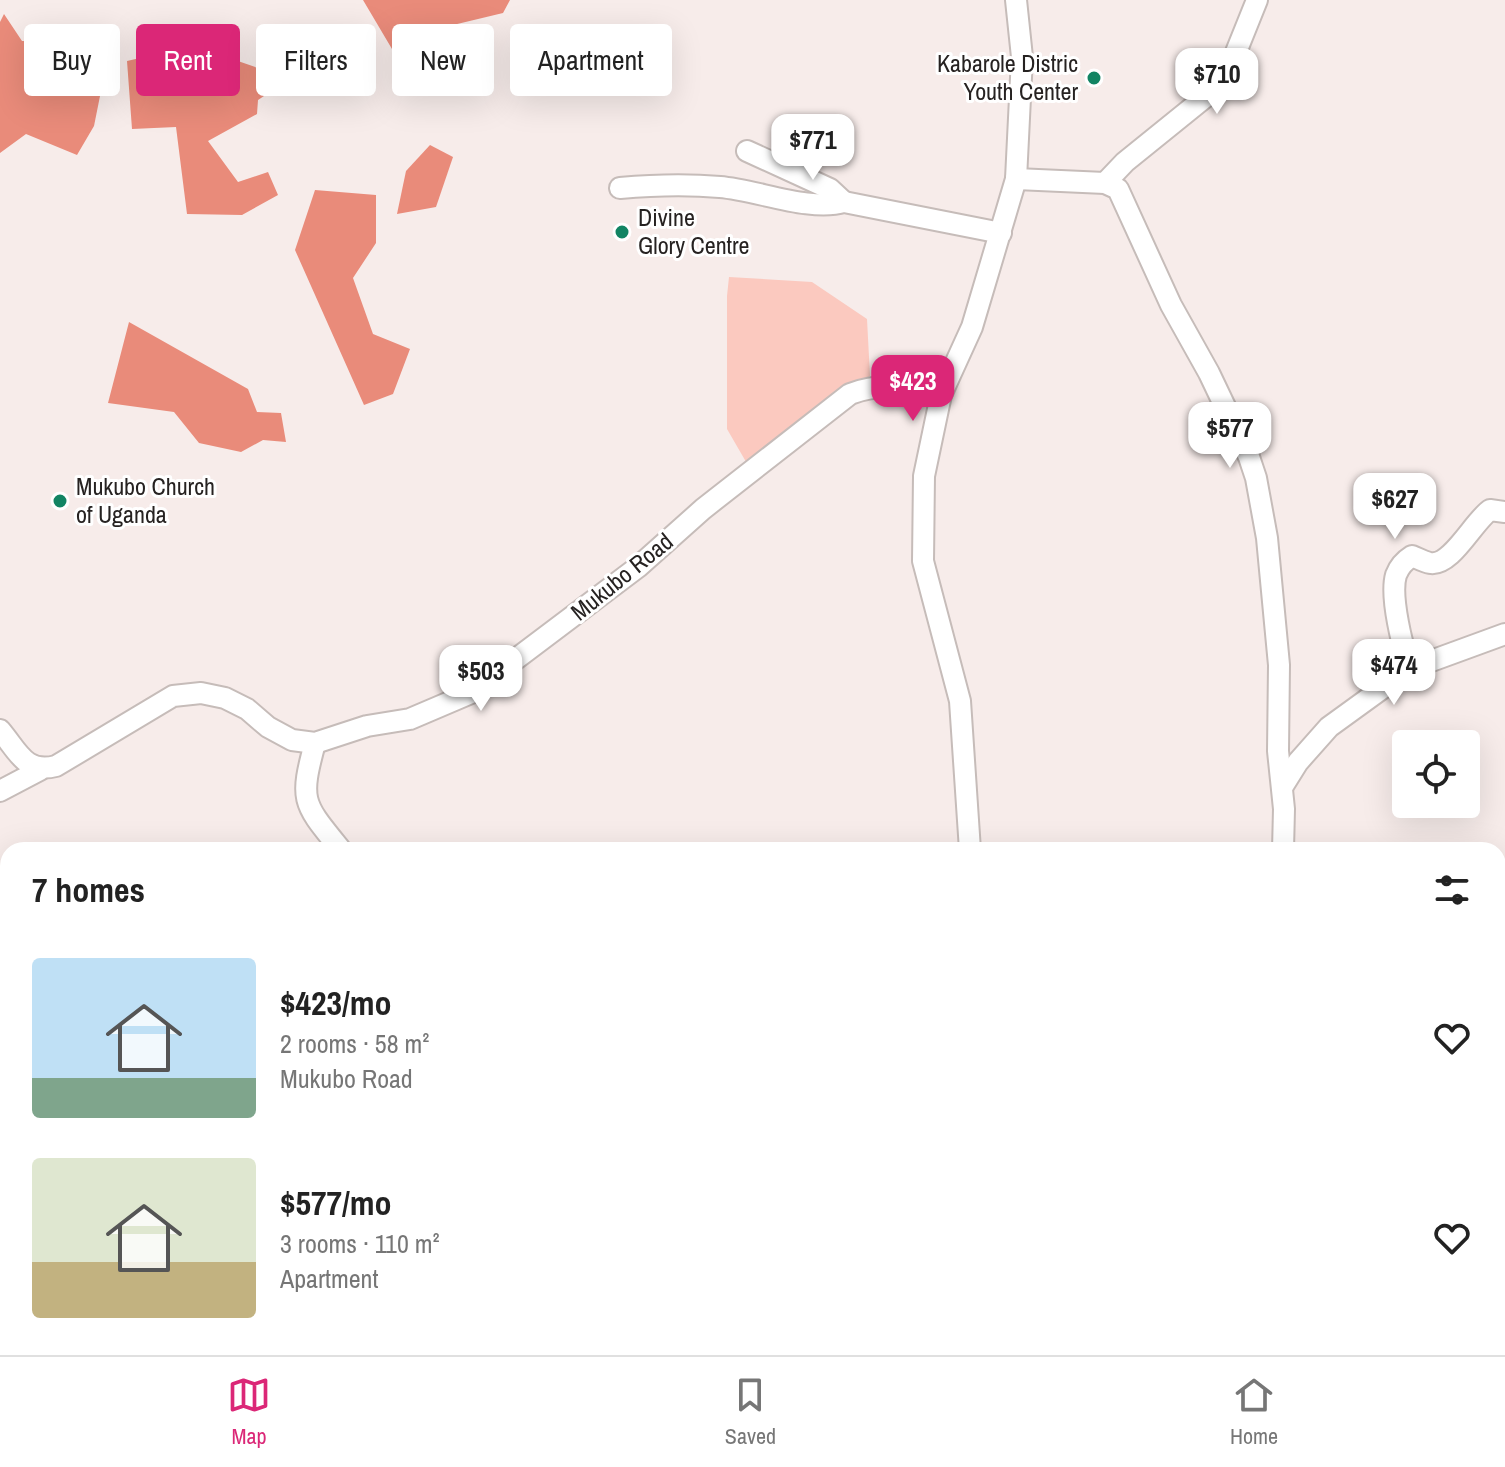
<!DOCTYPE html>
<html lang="en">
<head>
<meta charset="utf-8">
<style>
	:root { --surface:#fff; --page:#f6f6f6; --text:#222; --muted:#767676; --line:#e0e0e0; --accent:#db2777 }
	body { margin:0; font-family:"Archivo Narrow",sans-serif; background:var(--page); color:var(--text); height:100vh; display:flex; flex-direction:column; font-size:30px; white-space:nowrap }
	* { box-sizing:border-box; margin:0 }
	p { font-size:26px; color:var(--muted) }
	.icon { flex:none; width:44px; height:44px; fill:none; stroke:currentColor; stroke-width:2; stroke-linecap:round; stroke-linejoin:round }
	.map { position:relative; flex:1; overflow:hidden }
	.drawer { position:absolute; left:0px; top:842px; width:1506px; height:514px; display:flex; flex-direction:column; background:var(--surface); border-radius:24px 24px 0 0; box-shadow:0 8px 32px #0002 }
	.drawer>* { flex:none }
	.guide { position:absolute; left:24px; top:24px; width:800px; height:72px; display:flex; gap:16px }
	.controls { position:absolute; left:1392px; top:730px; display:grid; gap:16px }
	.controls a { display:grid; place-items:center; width:88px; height:88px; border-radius:8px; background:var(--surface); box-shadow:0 8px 32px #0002; font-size:40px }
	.price { position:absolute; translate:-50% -68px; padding:0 18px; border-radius:16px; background:#fff; color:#222; font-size:26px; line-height:52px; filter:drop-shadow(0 2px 4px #0008) }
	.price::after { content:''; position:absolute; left:50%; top:48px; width:24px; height:18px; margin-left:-12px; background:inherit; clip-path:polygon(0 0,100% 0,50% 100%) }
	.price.selected { background:var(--accent); color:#fff }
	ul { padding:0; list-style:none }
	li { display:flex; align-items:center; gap:24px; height:200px; padding:0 32px }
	li span { display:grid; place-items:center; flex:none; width:224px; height:160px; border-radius:8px; color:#555 }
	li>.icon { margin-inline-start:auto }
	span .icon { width:96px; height:96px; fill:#fffc; stroke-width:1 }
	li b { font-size:34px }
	h2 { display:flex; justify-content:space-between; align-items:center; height:96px; padding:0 32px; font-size:34px }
	.tag { padding:0 28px; border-radius:8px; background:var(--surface); box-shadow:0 8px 32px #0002; font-size:28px; line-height:72px }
	.tag.selected { background:var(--accent); color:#fff }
	.menu { display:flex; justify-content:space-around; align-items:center; height:112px; border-top:2px solid var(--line); background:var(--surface); font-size:22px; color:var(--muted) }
	.menu a { display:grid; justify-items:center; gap:4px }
	.menu .selected { color:var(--accent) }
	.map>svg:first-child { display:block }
	.green { fill:#fbc9bf }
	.forest { fill:#e98b7a }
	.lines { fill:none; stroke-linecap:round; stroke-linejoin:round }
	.minor-casing { stroke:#c6bcb9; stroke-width:24 }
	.minor { stroke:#fff; stroke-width:20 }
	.poi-dot { fill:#128463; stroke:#fff; stroke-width:3 }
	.labels { text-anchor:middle; stroke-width:6; stroke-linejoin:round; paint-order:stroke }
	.poi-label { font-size:24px; fill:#262221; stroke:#fff; text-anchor:start }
	.street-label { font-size:24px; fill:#262221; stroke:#fff }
</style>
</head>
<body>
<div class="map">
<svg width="1505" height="1355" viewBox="0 0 1505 1355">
	<rect width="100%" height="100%" fill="#f7ecea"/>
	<g class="green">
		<path d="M 729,277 L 812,282 L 867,319 L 870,376 L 846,390 L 749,467 L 727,429 L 727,296 Z"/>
		<path d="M 366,1348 L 484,1348 L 472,1355 L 352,1355 L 351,1353 Z"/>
	</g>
	<g class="forest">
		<path d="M 363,0 L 510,0 L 503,13 L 453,25 L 408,53 L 392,49 Z"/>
		<path d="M 4,14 L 22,41 L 80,42 L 106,66 L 94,126 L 77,155 L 26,134 L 0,153 L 0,22 Z"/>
		<path d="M 175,50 L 197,96 L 235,60 L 278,75 L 279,86 L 258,100 L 257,114 L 208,141 L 238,182 L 268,172 L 278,195 L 242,215 L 187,214 L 176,127 L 132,129 L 127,61 Z"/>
		<path d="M 430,145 L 453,157 L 436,207 L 397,214 L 406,171 Z"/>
		<path d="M 315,190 L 376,195 L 376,243 L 353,278 L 373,334 L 410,349 L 393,394 L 364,405 L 295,250 Z"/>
		<path d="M 129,322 L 248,389 L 257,412 L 281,413 L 286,442 L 263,440 L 241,452 L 199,443 L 174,412 L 108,403 Z"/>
	</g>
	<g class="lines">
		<g class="minor-casing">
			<g id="minor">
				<path d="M 747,151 L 830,189 L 844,202"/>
				<path d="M 1016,179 L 1105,183 L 1118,189 L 1171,305 L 1209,373 L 1249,457 L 1256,478 L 1267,538 L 1279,665 L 1278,751 L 1284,809 L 1283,850"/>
				<path d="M 1105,183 L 1125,162 L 1224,82 L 1257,0"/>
				<path d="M 620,188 C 653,185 687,184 720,187 C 757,190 810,212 844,202 L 1001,233"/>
				<path d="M 1412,668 C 1402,651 1390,595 1396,575 C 1399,567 1404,561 1412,556 C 1417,558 1424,562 1430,563 C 1451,567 1473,522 1490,510 L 1505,512"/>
				<path d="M 0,730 C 18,751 25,774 56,766 L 173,696 L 201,693 L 225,698 L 247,709 L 268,727 L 292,740 L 315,743 L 367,726 L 410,719 L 471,693 L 638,567 L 703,509 L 850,394 C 882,382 908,387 941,395"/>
				<path d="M 315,743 C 299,802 303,803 341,850"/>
				<path d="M 1283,786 L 1298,762 L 1329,727 L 1398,677 L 1412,668 L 1505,634"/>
				<path d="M 0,791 L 40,770"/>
				<path d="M 970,850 L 960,701 L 923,561 L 924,476 L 941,395 L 972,327 L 1016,179 L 1022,57 L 1016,0"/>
				<path d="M 1498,970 L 1505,968"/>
				<path d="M 1501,1245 L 1505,1225"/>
				<path d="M 39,1348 L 45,1355"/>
				<path d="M 1464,1348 L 1468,1355"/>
				<path d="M 0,1355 L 18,1348"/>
				<path d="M 221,1355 L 221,1348"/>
				<path d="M 827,1355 L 829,1348"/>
			</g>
		</g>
		<use href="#minor" class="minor"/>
	</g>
	<g class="poi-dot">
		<circle cx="1094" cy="78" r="8"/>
		<circle cx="622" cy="232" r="8"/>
		<circle cx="60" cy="501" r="8"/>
	</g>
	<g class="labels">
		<g class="poi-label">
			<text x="1078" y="72" text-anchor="end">Kabarole Distric<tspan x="1078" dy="28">Youth Center</tspan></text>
			<text x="638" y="226">Divine<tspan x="638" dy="28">Glory Centre</tspan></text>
			<text x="76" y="495">Mukubo Church<tspan x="76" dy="28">of Uganda</tspan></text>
		</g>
		<g class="street-label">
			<text transform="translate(622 577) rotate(-39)" y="8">Mukubo Road</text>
		</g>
	</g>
</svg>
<div class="controls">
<a><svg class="icon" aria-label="locate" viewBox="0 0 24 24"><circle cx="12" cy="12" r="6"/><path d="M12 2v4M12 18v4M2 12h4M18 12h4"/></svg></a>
</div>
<b class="price" style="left:1217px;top:116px">$710</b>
<b class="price" style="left:813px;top:182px">$771</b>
<b class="price selected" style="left:913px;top:423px">$423</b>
<b class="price" style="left:1230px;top:470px">$577</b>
<b class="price" style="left:1395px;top:541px">$627</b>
<b class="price" style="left:1394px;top:707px">$474</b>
<b class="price" style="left:481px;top:713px">$503</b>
<div class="guide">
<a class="tag">Buy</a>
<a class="tag selected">Rent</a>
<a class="tag">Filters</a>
<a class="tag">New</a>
<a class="tag">Apartment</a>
</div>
<section class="drawer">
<h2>7 homes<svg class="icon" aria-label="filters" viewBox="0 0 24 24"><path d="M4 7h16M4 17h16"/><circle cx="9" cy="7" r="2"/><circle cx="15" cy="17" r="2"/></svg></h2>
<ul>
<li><span style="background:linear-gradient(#bfe0f5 75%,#7fa58c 0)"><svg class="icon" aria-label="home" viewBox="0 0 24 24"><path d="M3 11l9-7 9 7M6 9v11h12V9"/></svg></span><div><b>$423/mo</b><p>2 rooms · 58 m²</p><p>Mukubo Road</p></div><svg class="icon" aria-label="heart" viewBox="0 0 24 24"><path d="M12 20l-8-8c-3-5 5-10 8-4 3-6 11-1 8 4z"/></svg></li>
<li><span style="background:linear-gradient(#dfe7d0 65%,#c2b280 0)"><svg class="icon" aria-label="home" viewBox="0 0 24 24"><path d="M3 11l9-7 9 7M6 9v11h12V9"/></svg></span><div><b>$577/mo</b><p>3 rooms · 110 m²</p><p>Apartment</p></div><svg class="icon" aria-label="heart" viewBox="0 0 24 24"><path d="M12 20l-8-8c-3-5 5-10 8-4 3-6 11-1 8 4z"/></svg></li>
</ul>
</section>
</div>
<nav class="menu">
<a class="selected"><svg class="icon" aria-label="map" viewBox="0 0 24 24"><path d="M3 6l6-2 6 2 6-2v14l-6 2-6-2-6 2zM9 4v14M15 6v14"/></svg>Map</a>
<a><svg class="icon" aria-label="saved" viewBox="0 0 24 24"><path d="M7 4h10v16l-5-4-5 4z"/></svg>Saved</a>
<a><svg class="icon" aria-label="home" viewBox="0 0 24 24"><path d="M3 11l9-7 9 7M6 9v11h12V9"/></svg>Home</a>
</nav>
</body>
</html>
